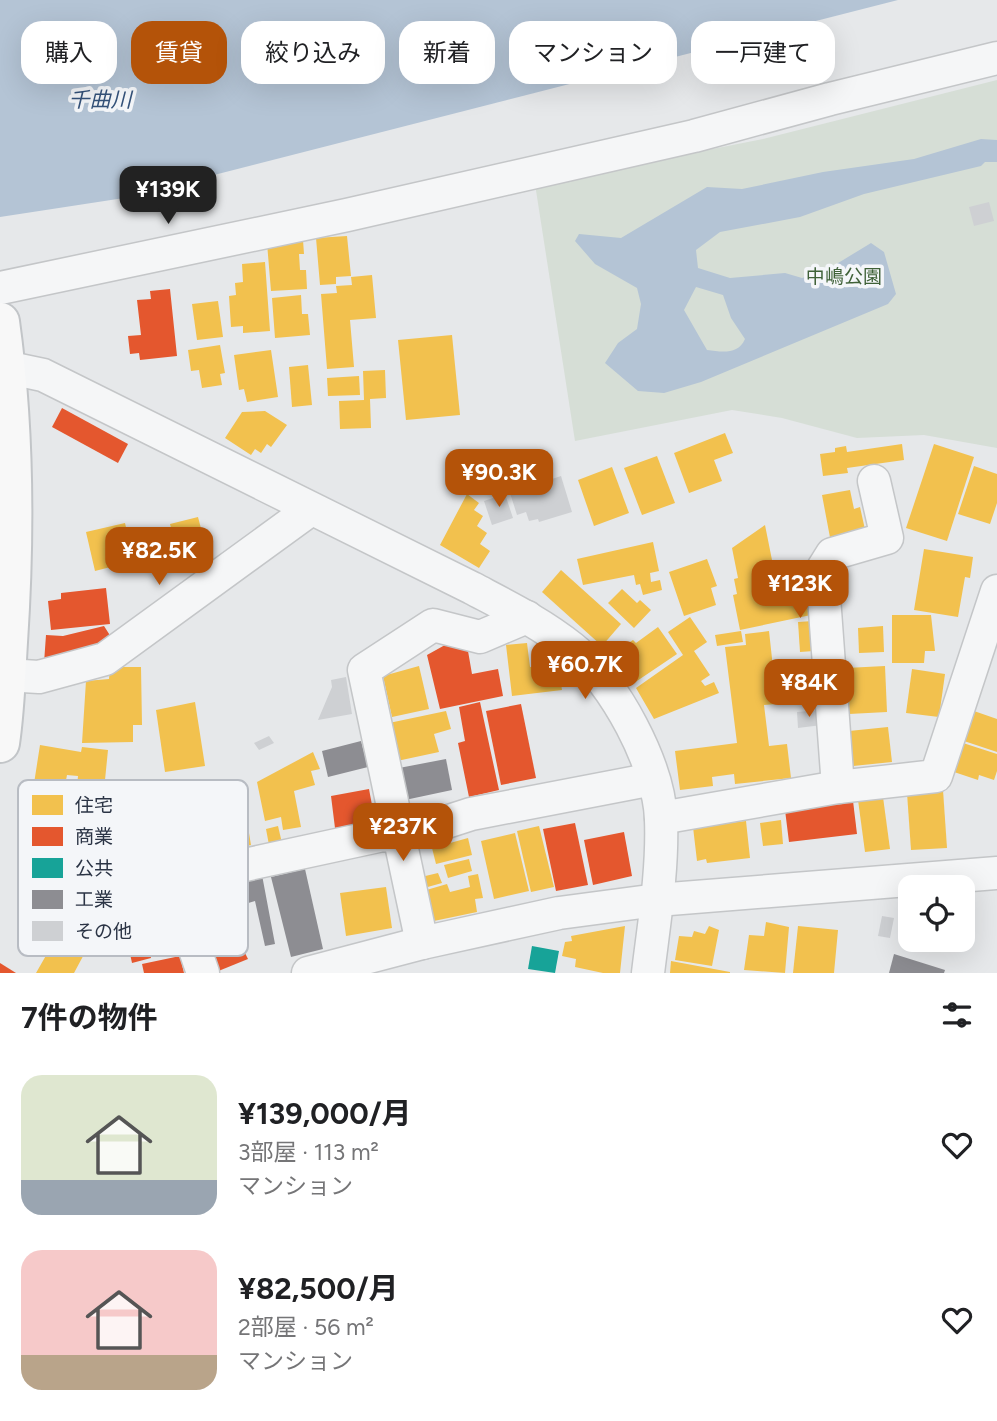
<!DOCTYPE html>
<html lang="ja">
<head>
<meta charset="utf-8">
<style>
	:root { --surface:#fff; --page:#f2f2f2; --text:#202124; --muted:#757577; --accent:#b45309 }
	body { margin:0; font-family:Figtree,"Noto Sans JP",sans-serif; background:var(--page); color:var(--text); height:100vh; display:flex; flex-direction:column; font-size:26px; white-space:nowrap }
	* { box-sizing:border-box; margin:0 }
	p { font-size:23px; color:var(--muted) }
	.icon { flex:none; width:38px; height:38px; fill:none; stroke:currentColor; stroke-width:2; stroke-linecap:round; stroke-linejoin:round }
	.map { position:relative; height:973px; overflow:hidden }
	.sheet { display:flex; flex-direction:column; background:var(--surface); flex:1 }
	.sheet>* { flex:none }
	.top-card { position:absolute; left:21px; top:21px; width:956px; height:63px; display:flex; gap:14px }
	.buttons { position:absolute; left:898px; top:875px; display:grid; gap:14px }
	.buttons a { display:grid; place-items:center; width:77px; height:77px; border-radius:14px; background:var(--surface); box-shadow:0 7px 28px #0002; font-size:35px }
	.price { position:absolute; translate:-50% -60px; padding:0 16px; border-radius:14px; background:var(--accent); color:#fff; font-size:23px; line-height:46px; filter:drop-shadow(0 2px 4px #0008) }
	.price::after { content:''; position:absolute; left:50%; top:42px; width:21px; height:16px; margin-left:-10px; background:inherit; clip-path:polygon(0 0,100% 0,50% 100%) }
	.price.current { background:#222; color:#fff }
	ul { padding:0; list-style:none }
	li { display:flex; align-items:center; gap:21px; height:175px; padding:0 21px }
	li span { display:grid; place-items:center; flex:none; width:196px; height:140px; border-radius:21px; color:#555 }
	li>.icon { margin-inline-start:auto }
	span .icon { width:84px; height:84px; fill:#fffc; stroke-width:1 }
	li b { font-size:30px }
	h2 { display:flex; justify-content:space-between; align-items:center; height:84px; padding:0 21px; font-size:30px }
	.pill { padding:0 24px; border-radius:21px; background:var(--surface); box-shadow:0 7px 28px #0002; font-size:24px; line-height:63px }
	.pill.current { background:var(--accent); color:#fff }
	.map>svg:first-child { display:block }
	.green { fill:#d6ded6 }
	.water { fill:#b4c4d5; fill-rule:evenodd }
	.homes { fill:#f2c14e }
	.shops { fill:#e4572e }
	.public { fill:#17a398 }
	.industry { fill:#8d8d92 }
	.building { fill:#ced0d3 }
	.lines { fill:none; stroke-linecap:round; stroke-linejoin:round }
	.minor-casing { stroke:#c4c6c8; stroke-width:35 }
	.major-casing { stroke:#c2c5c8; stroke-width:42 }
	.minor { stroke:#f5f6f7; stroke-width:32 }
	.major { stroke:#f8f8f8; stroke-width:38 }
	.labels { text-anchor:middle; stroke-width:7; stroke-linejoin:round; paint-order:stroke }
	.park-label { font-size:19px; fill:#3f6138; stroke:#f4f6f9 }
	.water-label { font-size:21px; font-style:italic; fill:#34527a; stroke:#f4f6f9 }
	.key { fill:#f4f6f9; stroke:#b8bcc3; stroke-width:2 }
	.key-label { font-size:19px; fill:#2b3445 }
</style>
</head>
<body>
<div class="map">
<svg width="997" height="973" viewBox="0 0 997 973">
	<rect width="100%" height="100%" fill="#e6e8ea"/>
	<path class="green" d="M 997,80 L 997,448 L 924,435 L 857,438 L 782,418 L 732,410 L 575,441 L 535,184 L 763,139 Z"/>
	<g class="water">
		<path d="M 0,0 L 898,0 L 124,198 L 0,217 Z"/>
		<path d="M 981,139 L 997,140 L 997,162 L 985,162 L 981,166 L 864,194 L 800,217 L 720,232 L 696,250 L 698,268 L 730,278 L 785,273 L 802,278 L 825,271 L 871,243 L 884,252 L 896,294 L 888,304 L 701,382 L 664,393 L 638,391 L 605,363 L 618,343 L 637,329 L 641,304 L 637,288 L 595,264 L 575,241 L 579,234 L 621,238 L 707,187 L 742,189 L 823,172 L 914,159 ZM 696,287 L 723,295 L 731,318 L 745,339 C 738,355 722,352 707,350 L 684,310 Z"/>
	</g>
	<g class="homes">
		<path d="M 347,236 L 351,276 L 336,277 L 336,284 L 320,285 L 316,238 Z"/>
		<path d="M 303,240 L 304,254 L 299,254 L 300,270 L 306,270 L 307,289 L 271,291 L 267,243 Z"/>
		<path d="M 265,262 L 270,331 L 243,333 L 243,326 L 231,327 L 229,296 L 236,295 L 235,283 L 243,282 L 242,264 Z"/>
		<path d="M 372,275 L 376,318 L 350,320 L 354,367 L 327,369 L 321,294 L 337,293 L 336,286 L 352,285 L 351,277 Z"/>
		<path d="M 301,295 L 302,314 L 308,314 L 310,335 L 275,338 L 272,298 Z"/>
		<path d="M 218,301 L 223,337 L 197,340 L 192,304 Z"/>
		<path d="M 452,335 L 460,415 L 406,420 L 398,340 Z"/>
		<path d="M 220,345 L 225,373 L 220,374 L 222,385 L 202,388 L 199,370 L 191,371 L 188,350 Z"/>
		<path d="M 271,350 L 278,397 L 247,402 L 244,389 L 239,390 L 234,355 Z"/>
		<path d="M 308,365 L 312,405 L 292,407 L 289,367 Z"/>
		<path d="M 385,370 L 386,398 L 370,399 L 371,428 L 340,429 L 339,401 L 364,400 L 363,371 Z"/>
		<path d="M 359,376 L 360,395 L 328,396 L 327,378 Z"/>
		<path d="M 265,411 L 287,425 L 271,447 L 267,444 L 261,453 L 255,449 L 251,455 L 225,438 L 242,412 Z"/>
		<path d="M 725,433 L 733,453 L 714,460 L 722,481 L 689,493 L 674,453 Z"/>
		<path d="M 902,444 L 904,460 L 847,468 L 848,473 L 823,476 L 820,454 L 835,452 L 835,448 L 846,446 L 847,452 Z"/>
		<path d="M 934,444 L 974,457 L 947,541 L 906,528 Z"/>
		<path d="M 657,456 L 675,503 L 642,515 L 624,468 Z"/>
		<path d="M 974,466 L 997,474 L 997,503 L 990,524 L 958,514 Z"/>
		<path d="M 612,467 L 629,513 L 594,526 L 578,480 Z"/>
		<path d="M 850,490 L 854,509 L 860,507 L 866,534 L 832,548 L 822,495 Z"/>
		<path d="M 467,494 L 479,503 L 474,510 L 483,516 L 477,526 L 487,533 L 480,544 L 490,551 L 479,568 L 440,545 Z"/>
		<path d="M 198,517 L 210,563 L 182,570 L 170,524 Z"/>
		<path d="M 125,523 L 134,561 L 95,571 L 86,532 Z"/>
		<path d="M 765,525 L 776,580 L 803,574 L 811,615 L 740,630 L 733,595 L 737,594 L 734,579 L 738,578 L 732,548 Z"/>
		<path d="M 653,542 L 659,571 L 650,573 L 651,582 L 660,580 L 662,590 L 643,595 L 640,584 L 636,585 L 634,575 L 583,585 L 577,559 Z"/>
		<path d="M 924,549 L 973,557 L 970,578 L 965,577 L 958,617 L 914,610 Z"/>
		<path d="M 707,559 L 717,586 L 711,588 L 716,605 L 684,616 L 669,572 Z"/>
		<path d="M 561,570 L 621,624 L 602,646 L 542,592 Z"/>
		<path d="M 622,589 L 637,603 L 640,600 L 651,610 L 634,628 L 608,603 Z"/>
		<path d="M 892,615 L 931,615 L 935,651 L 925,651 L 924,663 L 892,663 Z"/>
		<path d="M 690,617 L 707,642 L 694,651 L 710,675 L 701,681 L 705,686 L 714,682 L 719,693 L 654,719 L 636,688 L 683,655 L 668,632 Z"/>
		<path d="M 813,621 L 814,651 L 800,652 L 798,622 Z"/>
		<path d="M 883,626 L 884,652 L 859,653 L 858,628 Z"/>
		<path d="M 658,627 L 677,654 L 634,683 L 613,653 L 633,640 L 636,643 Z"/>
		<path d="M 741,631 L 743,642 L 717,646 L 715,635 Z"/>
		<path d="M 769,631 L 777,704 L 764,705 L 769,746 L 787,744 L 791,778 L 735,784 L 734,774 L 712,777 L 713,786 L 680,790 L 675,751 L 737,743 L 725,647 L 746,645 L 745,634 Z"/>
		<path d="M 527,643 L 530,667 L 558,664 L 562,690 L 512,696 L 506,645 Z"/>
		<path d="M 419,666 L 429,709 L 392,717 L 383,676 Z"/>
		<path d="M 885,666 L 887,712 L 849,714 L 846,668 Z"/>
		<path d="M 110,667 L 141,667 L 142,725 L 133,725 L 133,742 L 82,743 L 86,681 L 109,679 Z"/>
		<path d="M 912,669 L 945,674 L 939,717 L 906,713 Z"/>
		<path d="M 195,702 L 205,766 L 165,772 L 156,710 Z"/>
		<path d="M 446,711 L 451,729 L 434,734 L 439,752 L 397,761 L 389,723 Z"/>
		<path d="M 974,711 L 997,719 L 997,752 L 964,741 Z"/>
		<path d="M 888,727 L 892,762 L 853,766 L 849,731 Z"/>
		<path d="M 963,743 L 997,754 L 997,771 L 994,780 L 979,775 L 978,780 L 954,772 Z"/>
		<path d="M 40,745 L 81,752 L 82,747 L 108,750 L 104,790 L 77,786 L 78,776 L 67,775 L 63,796 L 33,790 Z"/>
		<path d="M 313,752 L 320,769 L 311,771 L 315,785 L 294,791 L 301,827 L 283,830 L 281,817 L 265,821 L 257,782 Z"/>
		<path d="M 943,790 L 947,848 L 911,850 L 907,793 Z"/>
		<path d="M 883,797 L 890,849 L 865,852 L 858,800 Z"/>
		<path d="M 229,798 L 232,813 L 245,809 L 251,845 L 202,856 L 192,808 Z"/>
		<path d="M 781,820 L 783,844 L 763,846 L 760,823 Z"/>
		<path d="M 746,821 L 750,858 L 707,863 L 706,859 L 697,861 L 693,827 Z"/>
		<path d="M 278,826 L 282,843 L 269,845 L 266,829 Z"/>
		<path d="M 539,826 L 554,887 L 531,892 L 517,831 Z"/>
		<path d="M 515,833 L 529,891 L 494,899 L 481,841 Z"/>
		<path d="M 468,838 L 472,855 L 436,864 L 432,848 Z"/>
		<path d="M 469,859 L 472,871 L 448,878 L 444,865 Z"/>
		<path d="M 438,873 L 442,883 L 424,888 L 421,877 Z"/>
		<path d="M 478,874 L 483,898 L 475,899 L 477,912 L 429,922 L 423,891 L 447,884 L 450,892 L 470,887 L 468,876 Z"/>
		<path d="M 386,887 L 392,928 L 346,936 L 340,893 Z"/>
		<path d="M 766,922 L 789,927 L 785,973 L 744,970 L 749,935 L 764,936 Z"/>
		<path d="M 625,926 L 620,973 L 603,973 L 575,967 L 576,959 L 562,956 L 565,942 L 572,941 L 571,936 Z"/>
		<path d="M 709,926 L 719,930 L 712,966 L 675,960 L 679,936 L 692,937 L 694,931 L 705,934 Z"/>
		<path d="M 798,926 L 838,930 L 834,973 L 793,973 Z"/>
		<path d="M 75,938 L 89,945 L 74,973 L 36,973 L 48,952 L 51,954 L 55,945 Z"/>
		<path d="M 671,961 L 730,972 L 730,973 L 670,973 Z"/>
	</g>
	<g class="shops">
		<path d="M 170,289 L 177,356 L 140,360 L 139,353 L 130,354 L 128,336 L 141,335 L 137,300 L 151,299 L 150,291 Z"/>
		<path d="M 62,408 L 128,444 L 118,463 L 52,427 Z"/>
		<path d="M 106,588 L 110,624 L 51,630 L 48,601 L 61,599 L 61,593 Z"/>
		<path d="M 104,626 L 111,637 L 64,663 L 44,663 L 46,635 L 63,636 Z"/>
		<path d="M 445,645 L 468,651 L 472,674 L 498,669 L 503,696 L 440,709 L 427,655 Z"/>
		<path d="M 480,702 L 499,790 L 469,797 L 458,743 L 465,741 L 459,707 Z"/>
		<path d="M 521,704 L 536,778 L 501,785 L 486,711 Z"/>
		<path d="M 369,789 L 375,821 L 335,828 L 331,796 Z"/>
		<path d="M 31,798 L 103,803 L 101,855 L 17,871 Z"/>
		<path d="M 853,801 L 857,834 L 789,842 L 785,810 Z"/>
		<path d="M 575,823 L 588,885 L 556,891 L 543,829 Z"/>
		<path d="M 624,832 L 632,876 L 593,885 L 584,840 Z"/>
		<path d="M 230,923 L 248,959 L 216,972 L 200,939 Z"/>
		<path d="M 145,930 L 151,958 L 132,963 L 126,935 Z"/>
		<path d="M 180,956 L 184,973 L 144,973 L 142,964 Z"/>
		<path d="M 0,963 L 16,973 L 0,973 Z"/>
	</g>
	<path class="public" d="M 532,946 L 559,951 L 555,973 L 528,969 Z"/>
	<g class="industry">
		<path d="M 361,741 L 368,767 L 328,777 L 322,751 Z"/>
		<path d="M 446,759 L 452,790 L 405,800 L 399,768 Z"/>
		<path d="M 305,869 L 323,949 L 291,957 L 271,877 Z"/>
		<path d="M 262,875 L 275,944 L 265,946 L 255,901 L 235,907 L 215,926 L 192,907 L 211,885 Z"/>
		<path d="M 894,954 L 945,970 L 944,973 L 889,973 Z"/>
	</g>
	<g class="building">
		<path d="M 989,202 L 994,221 L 974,226 L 969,207 Z"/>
		<path d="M 561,476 L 572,512 L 539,522 L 538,519 L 529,521 L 526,512 L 517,515 L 510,493 Z"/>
		<path d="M 505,494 L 513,518 L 492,525 L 484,501 Z"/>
		<path d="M 346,677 L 352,714 L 318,720 L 332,687 L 331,680 Z"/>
		<path d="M 821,710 L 822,725 L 798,728 L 797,712 Z"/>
		<path d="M 269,736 L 274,743 L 259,750 L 254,743 Z"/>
		<path d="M 882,916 L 894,918 L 890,938 L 878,936 Z"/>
	</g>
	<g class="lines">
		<g class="minor-casing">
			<g id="minor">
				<path d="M 0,288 L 347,215 L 694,136 L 830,99 L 997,58"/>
				<path d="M 0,366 L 43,375 L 472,588 C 506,606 541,623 572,648 C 614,681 659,765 661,819 C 663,870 654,923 648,973"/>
				<path d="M 6,675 L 39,677 L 105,659 L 311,509"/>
				<path d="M 838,787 L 822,570 L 832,554 L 887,538 L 874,481"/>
				<path d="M 661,818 L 838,787 L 936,776 L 997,591"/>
				<path d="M 422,943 L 364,670 L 433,625 L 480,637 L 527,617"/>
				<path d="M 203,973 L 179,903 L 203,874 L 383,835 L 400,837 L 471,814 L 653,779"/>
				<path d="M 308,973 L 422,943 L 559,913 L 657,900 L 997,873"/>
			</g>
		</g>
		<g class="major-casing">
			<path id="major" d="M 0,322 C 15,429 15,535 8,642 C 6,675 5,709 0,743"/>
		</g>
		<use href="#minor" class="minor"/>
		<use href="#major" class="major"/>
	</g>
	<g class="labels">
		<g class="park-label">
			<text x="844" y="283">中嶋公園</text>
		</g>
		<g class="water-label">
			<text x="100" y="107">千曲川</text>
		</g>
	</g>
	<rect x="18" y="780" width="230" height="176" rx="10" class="key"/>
	<rect x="32" y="795" width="31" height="20" fill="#f2c14e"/>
	<rect x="32" y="827" width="31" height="19" fill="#e4572e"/>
	<rect x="32" y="858" width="31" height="20" fill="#17a398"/>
	<rect x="32" y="890" width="31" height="19" fill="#8d8d92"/>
	<rect x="32" y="921" width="31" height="20" fill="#ced0d3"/>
	<g class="key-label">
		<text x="75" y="812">住宅</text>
		<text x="75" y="843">商業</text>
		<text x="75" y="875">公共</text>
		<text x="75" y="906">工業</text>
		<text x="75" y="938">その他</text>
	</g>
</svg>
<div class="buttons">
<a><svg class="icon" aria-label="locate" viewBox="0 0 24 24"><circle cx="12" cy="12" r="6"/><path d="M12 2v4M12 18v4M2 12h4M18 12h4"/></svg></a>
</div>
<b class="price current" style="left:168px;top:226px">¥139K</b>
<b class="price" style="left:499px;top:509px">¥90.3K</b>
<b class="price" style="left:159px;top:587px">¥82.5K</b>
<b class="price" style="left:800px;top:620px">¥123K</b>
<b class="price" style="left:585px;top:701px">¥60.7K</b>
<b class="price" style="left:809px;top:719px">¥84K</b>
<b class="price" style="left:403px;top:863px">¥237K</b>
<div class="top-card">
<a class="pill">購入</a>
<a class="pill current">賃貸</a>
<a class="pill">絞り込み</a>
<a class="pill">新着</a>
<a class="pill">マンション</a>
<a class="pill">一戸建て</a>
</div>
</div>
<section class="sheet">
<h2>7件の物件<svg class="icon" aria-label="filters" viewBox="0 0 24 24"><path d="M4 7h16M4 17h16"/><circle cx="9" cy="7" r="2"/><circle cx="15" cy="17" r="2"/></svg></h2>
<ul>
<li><span style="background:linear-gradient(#dfe7d0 75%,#9aa5b1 0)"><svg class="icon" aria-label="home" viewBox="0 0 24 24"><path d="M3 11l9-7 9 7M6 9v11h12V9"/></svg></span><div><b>¥139,000/月</b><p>3部屋 · 113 m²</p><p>マンション</p></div><svg class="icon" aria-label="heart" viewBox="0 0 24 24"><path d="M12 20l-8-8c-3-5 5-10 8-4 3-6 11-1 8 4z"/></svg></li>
<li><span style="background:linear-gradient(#f6c9c9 75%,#b9a48a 0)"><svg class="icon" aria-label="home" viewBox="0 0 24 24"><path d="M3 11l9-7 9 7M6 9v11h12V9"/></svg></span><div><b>¥82,500/月</b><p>2部屋 · 56 m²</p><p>マンション</p></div><svg class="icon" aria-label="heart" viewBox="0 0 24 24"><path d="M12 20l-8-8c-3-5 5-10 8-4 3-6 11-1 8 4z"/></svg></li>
</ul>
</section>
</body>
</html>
